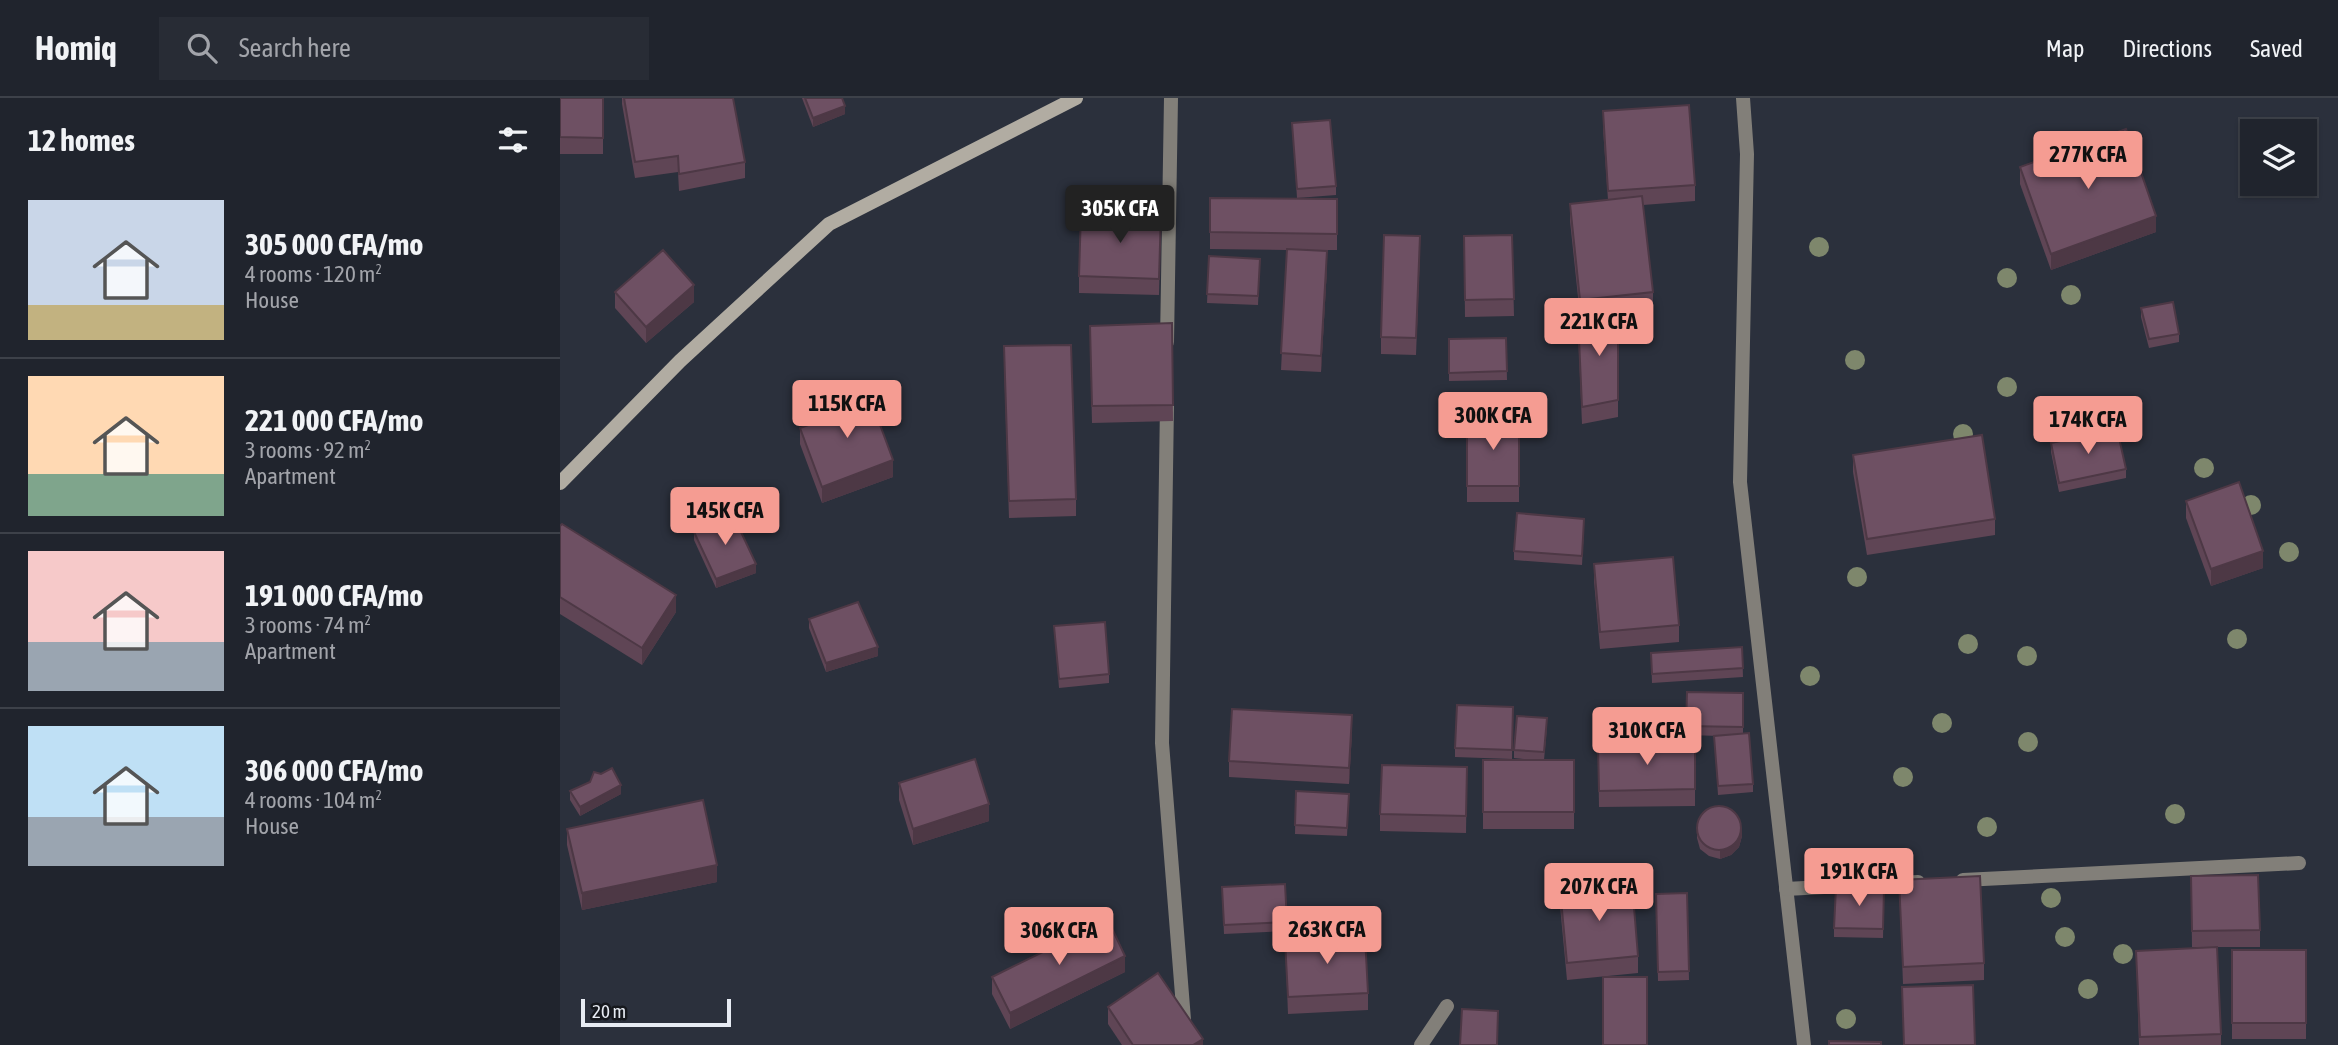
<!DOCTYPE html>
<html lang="en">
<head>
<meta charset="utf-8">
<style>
	:root { --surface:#20242d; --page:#282c35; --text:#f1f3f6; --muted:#a2a4aa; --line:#3d4149; --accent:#f59c92 }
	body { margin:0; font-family:"Asap Condensed",sans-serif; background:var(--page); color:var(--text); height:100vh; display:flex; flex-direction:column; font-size:26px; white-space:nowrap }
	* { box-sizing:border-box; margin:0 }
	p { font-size:23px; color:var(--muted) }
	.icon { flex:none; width:38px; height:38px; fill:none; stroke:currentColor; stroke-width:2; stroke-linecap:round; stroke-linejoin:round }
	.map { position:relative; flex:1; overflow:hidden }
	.side { display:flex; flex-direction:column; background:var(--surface); width:560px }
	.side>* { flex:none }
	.buttons { position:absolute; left:1680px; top:21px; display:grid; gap:14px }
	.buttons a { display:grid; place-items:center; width:77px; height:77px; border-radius:0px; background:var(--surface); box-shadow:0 2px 5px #0004,0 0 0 2px var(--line); font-size:35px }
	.scale { position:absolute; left:21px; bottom:18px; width:150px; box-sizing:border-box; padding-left:7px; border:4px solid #e7ebf3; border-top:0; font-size:19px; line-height:24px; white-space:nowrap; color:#e7ebf3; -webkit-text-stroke:5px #16181d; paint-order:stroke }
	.price { position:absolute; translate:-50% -60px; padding:0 16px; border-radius:7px; background:var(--accent); color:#111; font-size:23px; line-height:46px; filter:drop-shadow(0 2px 4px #0008) }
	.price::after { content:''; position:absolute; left:50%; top:42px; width:21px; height:16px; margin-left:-10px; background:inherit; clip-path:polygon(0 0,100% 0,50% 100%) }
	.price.active { background:#222; color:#fff }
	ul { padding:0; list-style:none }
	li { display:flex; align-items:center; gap:21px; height:175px; padding:0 28px }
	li+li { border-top:2px solid var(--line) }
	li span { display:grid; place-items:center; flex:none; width:196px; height:140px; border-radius:0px; color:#555 }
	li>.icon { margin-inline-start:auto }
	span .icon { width:84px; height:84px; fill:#fffc; stroke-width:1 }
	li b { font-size:30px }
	h2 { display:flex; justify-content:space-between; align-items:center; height:84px; padding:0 28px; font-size:30px }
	header { display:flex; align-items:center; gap:42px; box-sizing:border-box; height:98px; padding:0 35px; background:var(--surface); border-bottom:2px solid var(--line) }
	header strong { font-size:33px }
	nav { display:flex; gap:38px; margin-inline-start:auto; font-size:24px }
	.search { width:490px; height:63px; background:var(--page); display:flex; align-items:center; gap:18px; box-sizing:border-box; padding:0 24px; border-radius:0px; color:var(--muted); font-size:26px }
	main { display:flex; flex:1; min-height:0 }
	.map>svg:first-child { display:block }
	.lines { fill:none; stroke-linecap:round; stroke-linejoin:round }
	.street { stroke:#827f79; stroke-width:14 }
	.secondary { stroke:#b1aca2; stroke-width:14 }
	.tree { fill:#7e876c }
	.wall { fill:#5f4555 }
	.shaded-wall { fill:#4d3845 }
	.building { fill:#6e5063; stroke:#4d3845; stroke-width:2 }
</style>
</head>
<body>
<header>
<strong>Homiq</strong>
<div class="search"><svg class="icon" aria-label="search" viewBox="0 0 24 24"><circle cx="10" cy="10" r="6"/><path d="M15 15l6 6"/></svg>Search here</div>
<nav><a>Map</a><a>Directions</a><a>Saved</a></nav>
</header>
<main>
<section class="side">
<h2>12 homes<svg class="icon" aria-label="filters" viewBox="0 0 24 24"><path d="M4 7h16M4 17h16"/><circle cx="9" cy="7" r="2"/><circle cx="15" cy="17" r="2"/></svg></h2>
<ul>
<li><span style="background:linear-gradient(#c9d6e8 75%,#c2b280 0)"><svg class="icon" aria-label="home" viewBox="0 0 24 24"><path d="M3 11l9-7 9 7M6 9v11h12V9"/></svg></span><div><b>305 000 CFA/mo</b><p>4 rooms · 120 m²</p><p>House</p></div></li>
<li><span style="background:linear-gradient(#ffd9b3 70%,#7fa58c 0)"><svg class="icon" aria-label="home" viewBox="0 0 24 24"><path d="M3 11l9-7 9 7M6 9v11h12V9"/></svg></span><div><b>221 000 CFA/mo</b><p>3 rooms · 92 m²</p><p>Apartment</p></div></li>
<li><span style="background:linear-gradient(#f6c9c9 65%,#9aa5b1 0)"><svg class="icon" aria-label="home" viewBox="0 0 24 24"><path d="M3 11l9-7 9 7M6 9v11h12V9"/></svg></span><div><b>191 000 CFA/mo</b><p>3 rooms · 74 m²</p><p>Apartment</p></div></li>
<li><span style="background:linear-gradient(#bfe0f5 65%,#9aa5b1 0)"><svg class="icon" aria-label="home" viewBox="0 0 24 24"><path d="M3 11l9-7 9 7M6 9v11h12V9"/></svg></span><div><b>306 000 CFA/mo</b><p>4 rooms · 104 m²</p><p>House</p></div></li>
</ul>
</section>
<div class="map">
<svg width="1778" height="947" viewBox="0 0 1778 947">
	<rect width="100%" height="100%" fill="#2b303c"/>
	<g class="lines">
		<g class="street">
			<path d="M 1183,0 L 1187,56 L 1180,384 L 1244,947"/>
			<path d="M 607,244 L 611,0"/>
			<path d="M 607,306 L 602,645 L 626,947"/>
			<path d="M 1403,782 L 1739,765"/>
			<path d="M 1226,791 L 1358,784"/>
			<path d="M 861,947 L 887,908"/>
		</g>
		<path class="secondary" d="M 0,385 L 120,263 L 269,126 L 516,0"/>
	</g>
	<g class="tree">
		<circle cx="1259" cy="149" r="10"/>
		<circle cx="1447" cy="180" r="10"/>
		<circle cx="1511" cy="197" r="10"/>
		<circle cx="1295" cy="262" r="10"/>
		<circle cx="1447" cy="289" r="10"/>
		<circle cx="1403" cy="336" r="10"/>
		<circle cx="1644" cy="370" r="10"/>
		<circle cx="1691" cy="407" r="10"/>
		<circle cx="1729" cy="454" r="10"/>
		<circle cx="1297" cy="479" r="10"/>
		<circle cx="1677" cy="541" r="10"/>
		<circle cx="1408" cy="546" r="10"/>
		<circle cx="1467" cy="558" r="10"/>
		<circle cx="1250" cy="578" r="10"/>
		<circle cx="1382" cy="625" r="10"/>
		<circle cx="1468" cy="644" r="10"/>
		<circle cx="1343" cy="679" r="10"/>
		<circle cx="1615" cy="716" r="10"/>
		<circle cx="1427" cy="729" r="10"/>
		<circle cx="1491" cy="800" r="10"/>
		<circle cx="1505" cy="839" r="10"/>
		<circle cx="1563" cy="856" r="10"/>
		<circle cx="1528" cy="891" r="10"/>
		<circle cx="1286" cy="921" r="10"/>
	</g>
	<g class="wall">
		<rect x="0" y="0" width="43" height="56"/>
		<path d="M 62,0 L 173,0 L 185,64 L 185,80 L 119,93 L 118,74 L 75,80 L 62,6 Z"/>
		<path d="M 242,0 L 282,0 L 285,16 L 253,29 Z"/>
		<path d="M 1043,13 L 1135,87 L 1135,103 L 1083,107 L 1093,194 L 1093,210 L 1058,214 L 1058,319 L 1022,326 L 1018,234 L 1018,218 L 1020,218 L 1010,123 L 1010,106 L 1048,102 L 1043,30 Z"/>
		<path d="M 732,25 L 776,88 L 776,97 L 737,100 Z"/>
		<path d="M 1460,69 L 1596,134 L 1491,172 L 1460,86 Z"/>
		<path d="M 650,100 L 777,101 L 777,152 L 748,152 L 767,170 L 761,274 L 721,272 L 727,152 L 650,151 Z"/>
		<path d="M 601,114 L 599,197 L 519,195 L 519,178 Z"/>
		<path d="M 952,137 L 954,218 L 905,219 L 904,138 Z"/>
		<path d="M 860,155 L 856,257 L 821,256 L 821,239 Z"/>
		<path d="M 649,158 L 700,161 L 698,207 L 647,205 Z"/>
		<path d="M 55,194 L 134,204 L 86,245 L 55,210 Z"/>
		<path d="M 1581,210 L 1619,236 L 1619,244 L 1589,250 L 1581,219 Z"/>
		<path d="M 612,225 L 613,323 L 532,325 L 530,244 Z"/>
		<path d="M 946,240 L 947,282 L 889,283 L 889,241 Z"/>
		<path d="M 444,265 L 516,401 L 516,418 L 449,420 Z"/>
		<path d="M 273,302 L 333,379 L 262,405 L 240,346 L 240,330 L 273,318 Z"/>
		<rect x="907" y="320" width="52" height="84"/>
		<path d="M 1491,345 L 1566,371 L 1566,380 L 1499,394 L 1491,354 Z"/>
		<path d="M 1293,357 L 1435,421 L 1435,437 L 1307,457 L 1293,374 Z"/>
		<path d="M 1626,403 L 1703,470 L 1651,488 L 1626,420 Z"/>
		<path d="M 0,428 L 116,514 L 82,567 L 0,516 Z"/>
		<path d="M 1024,430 L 1022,467 L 954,462 L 954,453 Z"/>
		<path d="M 134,434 L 196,475 L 156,490 L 134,442 Z"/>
		<path d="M 1034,466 L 1119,527 L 1119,544 L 1040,551 L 1034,483 Z"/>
		<path d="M 249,521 L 318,558 L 266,574 L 249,530 Z"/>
		<path d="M 494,528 L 549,576 L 549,585 L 499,590 Z"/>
		<path d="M 1182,549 L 1183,579 L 1092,585 L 1091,555 Z"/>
		<path d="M 1127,594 L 1183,595 L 1183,636 L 1193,686 L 1193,694 L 1158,697 L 1154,638 L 1160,638 L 1126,637 Z"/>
		<path d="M 953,609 L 952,661 L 895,659 L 895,650 Z"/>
		<path d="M 987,629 L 984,662 L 1014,662 L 1014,731 L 923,731 L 923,662 L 974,662 L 954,660 L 954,652 Z"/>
		<path d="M 792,634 L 789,686 L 669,679 L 669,663 Z"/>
		<path d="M 1135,645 L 1135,708 L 1039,709 L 1038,647 Z"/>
		<path d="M 907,669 L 906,735 L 820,733 L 820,716 Z"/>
		<path d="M 41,676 L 61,696 L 20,718 L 10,702 L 10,693 L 30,684 Z"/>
		<path d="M 339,685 L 429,723 L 353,747 L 339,702 Z"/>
		<path d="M 736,693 L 789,696 L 787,738 L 735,736 Z"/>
		<path d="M 7,731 L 157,784 L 22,812 L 7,747 Z"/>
		<path d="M 1137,731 L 1182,738 L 1179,749 L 1171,757 L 1160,761 L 1149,758 L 1140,751 L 1137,740 Z"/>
		<path d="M 1631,778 L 1700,832 L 1700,849 L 1632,849 Z"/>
		<path d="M 1339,782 L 1424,865 L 1424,882 L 1343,886 Z"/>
		<path d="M 662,789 L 727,824 L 727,833 L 664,836 Z"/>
		<path d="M 1324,790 L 1323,840 L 1274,839 L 1274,830 Z"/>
		<path d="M 1000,791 L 1078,858 L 1078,875 L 1007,882 L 1000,808 Z"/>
		<path d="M 1127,795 L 1129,882 L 1098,883 L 1096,796 Z"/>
		<path d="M 725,842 L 808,895 L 808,912 L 728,916 Z"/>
		<rect x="1672" y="852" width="74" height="89"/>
		<path d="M 1576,853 L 1661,936 L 1661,947 L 1579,947 Z"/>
		<path d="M 565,874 L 450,931 L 432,896 L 432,879 Z"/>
		<path d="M 548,909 L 643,947 L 562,947 L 548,926 Z"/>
	</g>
	<g class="shaded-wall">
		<path d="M 285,8 L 285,16 L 253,29 L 253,20 Z"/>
		<path d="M 1596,118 L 1596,134 L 1491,172 L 1491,156 Z"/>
		<path d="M 767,153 L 767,170 L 761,274 L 761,258 Z"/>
		<path d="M 134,187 L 134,204 L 86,245 L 86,229 Z"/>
		<path d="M 333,362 L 333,379 L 262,405 L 262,389 Z"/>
		<path d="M 1703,453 L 1703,470 L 1651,488 L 1651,471 Z"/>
		<path d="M 196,466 L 196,475 L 156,490 L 156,481 Z"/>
		<path d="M 116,497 L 116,514 L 82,567 L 82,550 Z"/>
		<path d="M 318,549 L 318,558 L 266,574 L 266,565 Z"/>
		<path d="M 792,617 L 792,634 L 789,686 L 789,670 Z"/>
		<path d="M 61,687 L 61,696 L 20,718 L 20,709 Z"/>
		<path d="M 429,706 L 429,723 L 353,747 L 353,731 Z"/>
		<path d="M 1182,730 L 1182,738 L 1179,749 L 1171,757 L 1160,761 L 1160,752 Z"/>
		<path d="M 157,767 L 157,784 L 22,812 L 22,795 Z"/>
		<path d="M 565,858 L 565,874 L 450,931 L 450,915 Z"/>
		<path d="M 643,941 L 643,947 L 633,947 Z"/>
	</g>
	<g class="building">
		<path d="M 0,0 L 43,0 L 43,40 L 0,39 Z"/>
		<path d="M 64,0 L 173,0 L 185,64 L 119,76 L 118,58 L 75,64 Z"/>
		<path d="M 245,0 L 282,0 L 285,8 L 253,20 Z"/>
		<path d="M 1129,7 L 1135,87 L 1048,93 L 1043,13 Z"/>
		<path d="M 770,22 L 776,88 L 737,91 L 732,25 Z"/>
		<path d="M 1566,31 L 1596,118 L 1491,156 L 1460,69 Z"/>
		<path d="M 1082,98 L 1093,194 L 1020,202 L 1010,106 Z"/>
		<path d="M 650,100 L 777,101 L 777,136 L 650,134 Z"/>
		<path d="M 521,113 L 601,114 L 599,181 L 519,178 Z"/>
		<path d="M 824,137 L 860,138 L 856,240 L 821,239 Z"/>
		<path d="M 952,137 L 954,201 L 905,202 L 904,138 Z"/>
		<path d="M 727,151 L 767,153 L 761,258 L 721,255 Z"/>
		<path d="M 103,152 L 134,187 L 86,229 L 55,194 Z"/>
		<path d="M 649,158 L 700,161 L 698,198 L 647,196 Z"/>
		<path d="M 1613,204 L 1619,236 L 1589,241 L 1581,210 Z"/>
		<path d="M 1058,213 L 1058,302 L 1022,309 L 1018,218 Z"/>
		<path d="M 612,225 L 613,307 L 532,308 L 530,228 Z"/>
		<path d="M 946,240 L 947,273 L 889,275 L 889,241 Z"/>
		<path d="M 511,247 L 516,401 L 449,403 L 444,248 Z"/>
		<path d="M 306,289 L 333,362 L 262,389 L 240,330 L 279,316 L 273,302 Z"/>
		<rect x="907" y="320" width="52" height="68"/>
		<path d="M 1557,331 L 1566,371 L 1499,385 L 1491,345 Z"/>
		<path d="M 1422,337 L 1435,421 L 1307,441 L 1293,357 Z"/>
		<path d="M 1679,384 L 1703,453 L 1651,471 L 1626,403 Z"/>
		<path d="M 957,415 L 1024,421 L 1022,458 L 954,453 Z"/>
		<path d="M 173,417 L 196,466 L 156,481 L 134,434 Z"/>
		<path d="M 2,426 L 116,497 L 82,550 L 0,499 L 0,428 Z"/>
		<path d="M 1113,459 L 1119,527 L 1040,534 L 1034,466 Z"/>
		<path d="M 298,504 L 318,549 L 266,565 L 249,521 Z"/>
		<path d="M 545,524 L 549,576 L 499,581 L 494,528 Z"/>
		<path d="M 1182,549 L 1183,570 L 1092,576 L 1091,555 Z"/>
		<path d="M 1127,594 L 1183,595 L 1183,629 L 1126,628 Z"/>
		<path d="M 897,607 L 953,609 L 952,652 L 895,650 Z"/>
		<path d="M 672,611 L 792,617 L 789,670 L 669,663 Z"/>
		<path d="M 957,618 L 987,620 L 984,654 L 954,652 Z"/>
		<path d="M 1189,635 L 1193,686 L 1158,688 L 1154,638 Z"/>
		<path d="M 1135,645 L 1135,691 L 1039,693 L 1038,647 Z"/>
		<path d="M 415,661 L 429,706 L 353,731 L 339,685 Z"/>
		<rect x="923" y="662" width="91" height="52"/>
		<path d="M 822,667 L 907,669 L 906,718 L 820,716 Z"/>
		<path d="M 52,670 L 61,687 L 20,709 L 10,693 L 30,684 L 34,674 L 41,676 Z"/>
		<path d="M 736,693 L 789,696 L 787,730 L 735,727 Z"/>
		<path d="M 143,702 L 157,767 L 22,795 L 7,731 Z"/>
		<circle cx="1159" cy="730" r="22"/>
		<path d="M 1698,777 L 1700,832 L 1632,833 L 1631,778 Z"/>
		<path d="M 1420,778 L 1424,865 L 1343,869 L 1339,782 Z"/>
		<path d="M 1072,785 L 1078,858 L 1007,865 L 1000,791 Z"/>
		<path d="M 725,786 L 727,824 L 664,827 L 662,789 Z"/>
		<path d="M 1276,789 L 1324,790 L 1323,831 L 1274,830 Z"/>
		<path d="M 1127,795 L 1129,873 L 1098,874 L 1096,796 Z"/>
		<path d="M 548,822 L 565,858 L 450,915 L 432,879 Z"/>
		<path d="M 805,838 L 808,895 L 728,899 L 725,842 Z"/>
		<path d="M 1657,849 L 1661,936 L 1580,939 L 1576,853 Z"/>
		<rect x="1672" y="852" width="74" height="73"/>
		<path d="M 598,875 L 643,941 L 633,947 L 573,947 L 548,909 Z"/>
		<rect x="1043" y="879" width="44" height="68"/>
		<path d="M 1413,887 L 1415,947 L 1344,947 L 1342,889 Z"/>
		<path d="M 902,911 L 938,913 L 937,947 L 900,947 Z"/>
		<path d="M 1269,943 L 1321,944 L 1321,947 L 1269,947 Z"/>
	</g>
</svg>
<div class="buttons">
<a><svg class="icon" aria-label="layers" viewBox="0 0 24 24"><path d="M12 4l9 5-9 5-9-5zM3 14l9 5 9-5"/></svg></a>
</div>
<div class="scale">20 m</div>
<b class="price" style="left:1528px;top:93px">277K CFA</b>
<b class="price active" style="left:560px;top:147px">305K CFA</b>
<b class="price" style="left:1039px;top:260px">221K CFA</b>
<b class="price" style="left:287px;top:342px">115K CFA</b>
<b class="price" style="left:933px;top:354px">300K CFA</b>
<b class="price" style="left:1528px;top:358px">174K CFA</b>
<b class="price" style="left:165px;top:449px">145K CFA</b>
<b class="price" style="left:1087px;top:669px">310K CFA</b>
<b class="price" style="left:1299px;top:810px">191K CFA</b>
<b class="price" style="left:1039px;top:825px">207K CFA</b>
<b class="price" style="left:767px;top:868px">263K CFA</b>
<b class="price" style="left:499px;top:869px">306K CFA</b>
</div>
</main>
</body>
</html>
